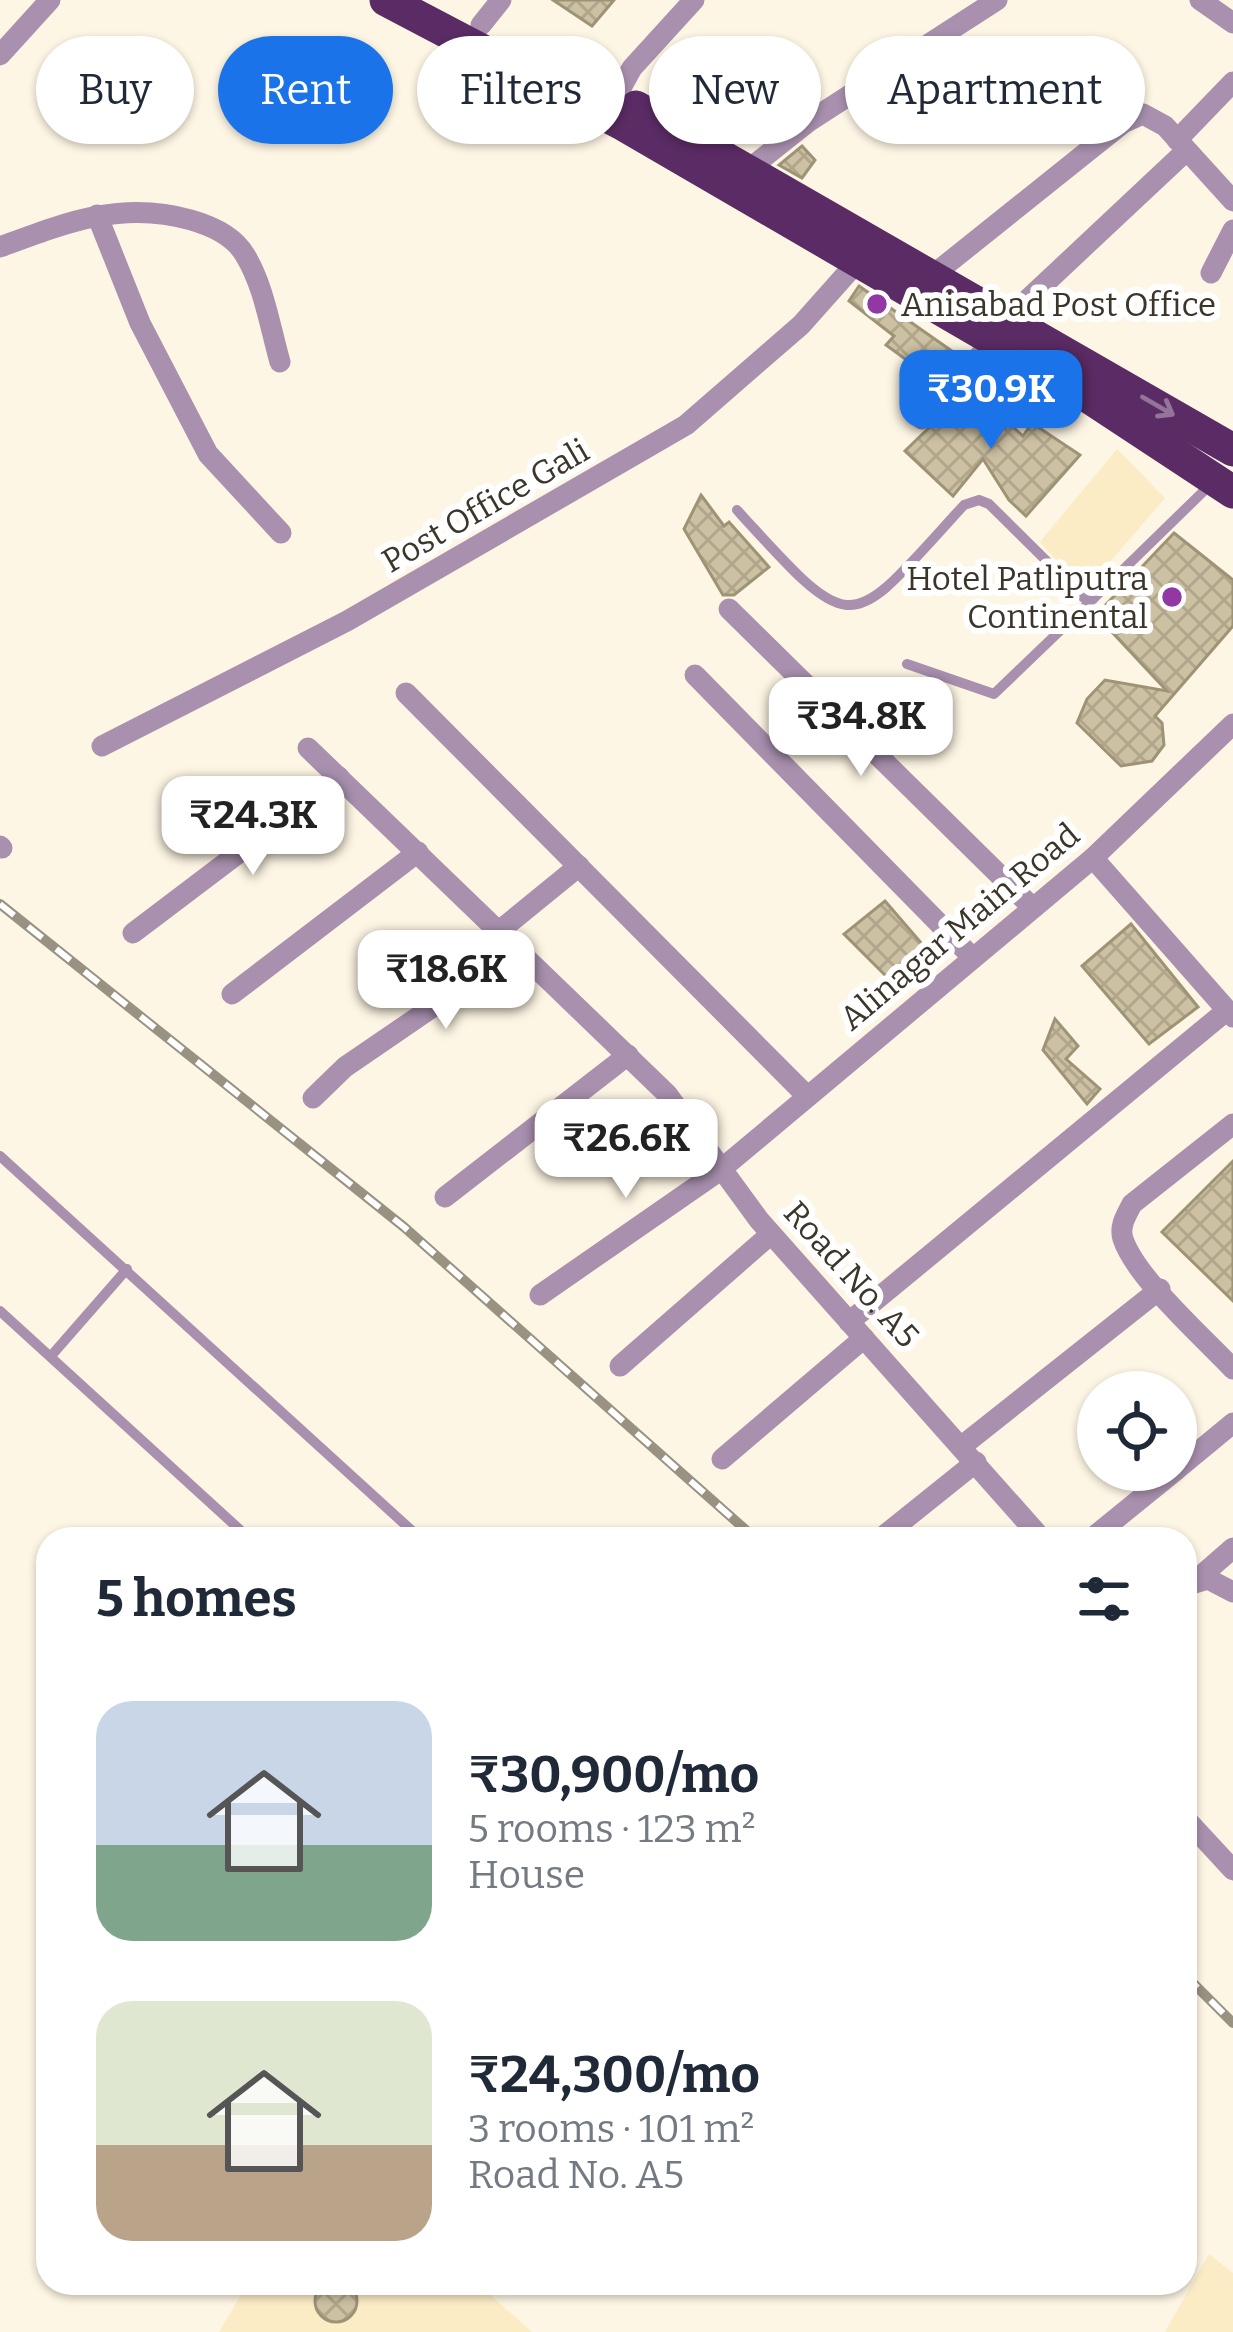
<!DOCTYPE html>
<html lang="en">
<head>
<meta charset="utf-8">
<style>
	:root { --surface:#fff; --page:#f2f2f3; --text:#1f2937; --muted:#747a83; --accent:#1a73e8 }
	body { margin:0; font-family:Bitter,serif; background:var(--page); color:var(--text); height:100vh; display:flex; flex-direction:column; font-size:45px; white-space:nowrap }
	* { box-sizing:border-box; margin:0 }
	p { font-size:39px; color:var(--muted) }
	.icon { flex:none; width:66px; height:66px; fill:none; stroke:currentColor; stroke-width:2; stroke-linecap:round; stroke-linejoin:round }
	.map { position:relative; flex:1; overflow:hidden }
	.drawer { position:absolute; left:36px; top:1527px; width:1161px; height:768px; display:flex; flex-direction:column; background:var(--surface); border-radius:36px; box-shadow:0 3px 9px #0004 }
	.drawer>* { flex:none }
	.top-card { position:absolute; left:36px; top:36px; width:1161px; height:108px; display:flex; gap:24px }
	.fabs { position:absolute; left:1077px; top:1371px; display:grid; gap:24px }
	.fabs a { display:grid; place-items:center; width:120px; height:120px; border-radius:50%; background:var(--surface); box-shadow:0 3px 9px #0004; font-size:60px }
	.price { position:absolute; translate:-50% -102px; padding:0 27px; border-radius:24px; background:#fff; color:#222; font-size:39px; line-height:78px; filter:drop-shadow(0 3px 6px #0008) }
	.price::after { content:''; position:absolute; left:50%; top:72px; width:36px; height:27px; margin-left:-18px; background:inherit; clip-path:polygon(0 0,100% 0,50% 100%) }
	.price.selected { background:var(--accent); color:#fff }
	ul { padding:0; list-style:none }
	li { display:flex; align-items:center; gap:36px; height:300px; padding:0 60px }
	li span { display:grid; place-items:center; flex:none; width:336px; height:240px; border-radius:36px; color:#555 }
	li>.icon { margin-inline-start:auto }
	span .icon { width:144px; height:144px; fill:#fffc; stroke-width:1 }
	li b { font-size:51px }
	h2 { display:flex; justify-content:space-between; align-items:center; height:144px; padding:0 60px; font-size:51px }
	.chip { padding:0 42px; border-radius:54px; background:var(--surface); box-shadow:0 3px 9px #0004; font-size:42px; line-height:108px }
	.chip.selected { background:var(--accent); color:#fff }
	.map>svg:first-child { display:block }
	.built { fill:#fcecc6 }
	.building { fill:url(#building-cross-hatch); stroke:#9f9376; stroke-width:3 }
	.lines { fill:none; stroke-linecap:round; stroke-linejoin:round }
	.service { stroke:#a890ae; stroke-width:10 }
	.minor { stroke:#a890ae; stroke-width:21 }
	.trunk { stroke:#5a2b64; stroke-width:33 }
	.rail-casing { stroke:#999283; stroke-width:10 }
	.rail { stroke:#fff; stroke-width:6; stroke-dasharray:18; stroke-linecap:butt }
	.oneway { stroke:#94759a }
	.poi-dot { fill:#9238a4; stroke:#fff; stroke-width:4.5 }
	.labels { text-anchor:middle; stroke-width:12; stroke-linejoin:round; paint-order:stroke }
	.poi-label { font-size:33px; fill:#3b352a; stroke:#fff; text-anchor:start }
	.street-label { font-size:33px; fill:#3b352a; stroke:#fff }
</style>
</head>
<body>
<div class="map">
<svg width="1233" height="2332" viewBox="0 0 1233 2332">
	<defs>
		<pattern id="building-cross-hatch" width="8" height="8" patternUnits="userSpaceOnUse" patternTransform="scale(3)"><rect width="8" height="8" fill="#cdc1a3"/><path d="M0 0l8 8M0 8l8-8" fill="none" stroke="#b1a68c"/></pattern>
	</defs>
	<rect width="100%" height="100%" fill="#fef6e4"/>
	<g class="built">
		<path d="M 1117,449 L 1165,498 L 1085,591 L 1040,542 Z"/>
		<path d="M 1209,2254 L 1233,2273 L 1233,2332 L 1165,2332 Z"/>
		<path d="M 248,2283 L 477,2283 L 532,2332 L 219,2332 Z"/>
	</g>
	<g class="building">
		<path d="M 553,0 L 614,0 L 592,26 Z"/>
		<path d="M 802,146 L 815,160 L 802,178 L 779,165 Z"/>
		<path d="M 859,286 L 959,356 L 931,387 L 921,381 L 926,374 L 886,345 L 894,336 L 849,301 Z"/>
		<path d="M 970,388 L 1023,436 L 1032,423 L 1080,455 L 1026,516 L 1009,500 L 983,459 L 953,496 L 905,451 Z"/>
		<path d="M 701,495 L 724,526 L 729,522 L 769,567 L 734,595 L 723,595 L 684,529 Z"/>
		<path d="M 1174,533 L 1233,580 L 1233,626 L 1155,716 L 1162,723 L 1164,745 L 1152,761 L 1121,766 L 1077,723 L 1087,699 L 1105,680 L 1167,691 L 1096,615 Z"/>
		<path d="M 885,901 L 923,945 L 886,976 L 844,934 Z"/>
		<path d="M 1131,924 L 1198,1007 L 1149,1044 L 1082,966 Z"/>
		<path d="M 1055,1019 L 1078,1046 L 1066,1059 L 1100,1089 L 1087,1104 L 1043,1050 Z"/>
		<path d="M 1233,1161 L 1233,1301 L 1162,1232 Z"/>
		<circle cx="336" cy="2301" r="21"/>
	</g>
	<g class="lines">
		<g class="service">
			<path d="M 737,510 C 857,642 847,633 964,505 L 979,500 L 989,504 L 1084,598 L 1093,599 L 1211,484"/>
			<path d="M 907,664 L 994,694 L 1093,599"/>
			<path d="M 0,1156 L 421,1539"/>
			<path d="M 0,1311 L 250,1539"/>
			<path d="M 51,1356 L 127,1269"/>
		</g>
		<g class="minor">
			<path d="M 1200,0 L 1233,23"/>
			<path d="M 481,25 L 501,0"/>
			<path d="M 0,55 L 50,0"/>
			<path d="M 616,97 L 632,68 L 694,0"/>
			<path d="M 1177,140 L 1233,82"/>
			<path d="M 749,169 L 808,122 L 997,0"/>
			<path d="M 97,215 L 140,323 L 208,454 L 281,533"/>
			<path d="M 0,247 C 65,223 121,200 191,220 C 212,226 234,236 245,255 C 264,286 270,327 280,362"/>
			<path d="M 1211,273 L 1233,230"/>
			<path d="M 933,275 L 1123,123 L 1143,114 L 1165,126 L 1233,201"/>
			<path d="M 1008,318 L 1186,151"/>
			<path d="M 922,419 L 994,340"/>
			<path d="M 729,609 L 1033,908"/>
			<path d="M 695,675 L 973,958"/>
			<path d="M 406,693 L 806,1095"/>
			<path d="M 102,746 L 347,621 L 686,425 L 801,325 L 858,261"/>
			<path d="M 308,748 L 667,1094 L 759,1220 L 1042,1539"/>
			<path d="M 0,846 L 2,848"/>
			<path d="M 1093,858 L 1233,1017"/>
			<path d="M 498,932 L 579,866"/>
			<path d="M 133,933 L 339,777"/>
			<path d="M 232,994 L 418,852"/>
			<path d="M 313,1098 L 345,1067 L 516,950"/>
			<path d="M 1233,1124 L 1132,1204 C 1126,1216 1119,1226 1123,1239 C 1136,1278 1204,1338 1233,1369"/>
			<path d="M 445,1197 L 628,1055"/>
			<path d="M 540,1295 L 719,1171 L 1093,858 L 1233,724"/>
			<path d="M 849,1322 L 1225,1012"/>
			<path d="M 620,1366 L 771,1234"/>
			<path d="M 962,1446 L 1160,1289"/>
			<path d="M 722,1459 L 864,1338"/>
			<path d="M 1176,1470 L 1233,1423"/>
			<path d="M 880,1539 L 976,1462"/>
			<path d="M 1091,1539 L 1176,1470"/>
			<path d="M 1194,1582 L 1233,1548"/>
			<path d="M 1185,1586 L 1208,1579 L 1233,1592"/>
			<path d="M 1185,1818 L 1233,1870"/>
		</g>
		<g class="trunk">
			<path d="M 386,0 L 624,125 L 1066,382 L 1233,492"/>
			<path d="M 636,107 L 1233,450"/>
		</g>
		<g class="rail-casing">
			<g id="rail">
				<path d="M 0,904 L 404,1227 L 756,1539"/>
				<path d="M 1185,1975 L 1233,2023"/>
			</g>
		</g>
		<use href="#rail" class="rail"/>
	</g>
	<defs><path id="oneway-shaft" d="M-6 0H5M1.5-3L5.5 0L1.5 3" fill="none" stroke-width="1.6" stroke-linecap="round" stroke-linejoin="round" transform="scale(3)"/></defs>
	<use class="oneway" href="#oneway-shaft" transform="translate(1158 406) rotate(30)"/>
	<g class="poi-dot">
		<circle cx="877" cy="304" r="12"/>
		<circle cx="1172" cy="597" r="12"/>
	</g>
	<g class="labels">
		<g class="poi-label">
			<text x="901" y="316">Anisabad Post Office</text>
			<text x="1148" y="590" text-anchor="end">Hotel Patliputra<tspan x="1148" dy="38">Continental</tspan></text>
		</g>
		<g class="street-label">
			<text transform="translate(485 505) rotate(-30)" y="12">Post Office Gali</text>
			<text transform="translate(959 926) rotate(-40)" y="12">Alinagar Main Road</text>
			<text transform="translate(852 1274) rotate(48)" y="12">Road No. A5</text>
		</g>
	</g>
</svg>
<div class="fabs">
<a><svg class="icon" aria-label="locate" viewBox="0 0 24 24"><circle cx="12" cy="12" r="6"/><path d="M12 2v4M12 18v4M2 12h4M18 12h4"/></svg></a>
</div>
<b class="price selected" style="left:991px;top:452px">₹30.9K</b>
<b class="price" style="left:861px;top:779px">₹34.8K</b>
<b class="price" style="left:253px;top:878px">₹24.3K</b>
<b class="price" style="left:446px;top:1032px">₹18.6K</b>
<b class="price" style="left:626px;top:1201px">₹26.6K</b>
<div class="top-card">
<a class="chip">Buy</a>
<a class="chip selected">Rent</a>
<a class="chip">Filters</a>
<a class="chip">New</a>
<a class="chip">Apartment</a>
</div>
<section class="drawer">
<h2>5 homes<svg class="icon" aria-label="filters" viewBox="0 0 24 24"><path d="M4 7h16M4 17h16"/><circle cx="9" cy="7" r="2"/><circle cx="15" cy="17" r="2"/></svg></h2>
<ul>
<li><span style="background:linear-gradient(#c9d6e8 60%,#7fa58c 0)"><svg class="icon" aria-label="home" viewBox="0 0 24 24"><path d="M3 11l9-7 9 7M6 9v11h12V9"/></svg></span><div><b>₹30,900/mo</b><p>5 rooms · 123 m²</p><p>House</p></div></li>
<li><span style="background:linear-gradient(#dfe7d0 60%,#b9a48a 0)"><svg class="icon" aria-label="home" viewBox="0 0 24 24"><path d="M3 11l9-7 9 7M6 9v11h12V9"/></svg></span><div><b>₹24,300/mo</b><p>3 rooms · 101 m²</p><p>Road No. A5</p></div></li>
</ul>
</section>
</div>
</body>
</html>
